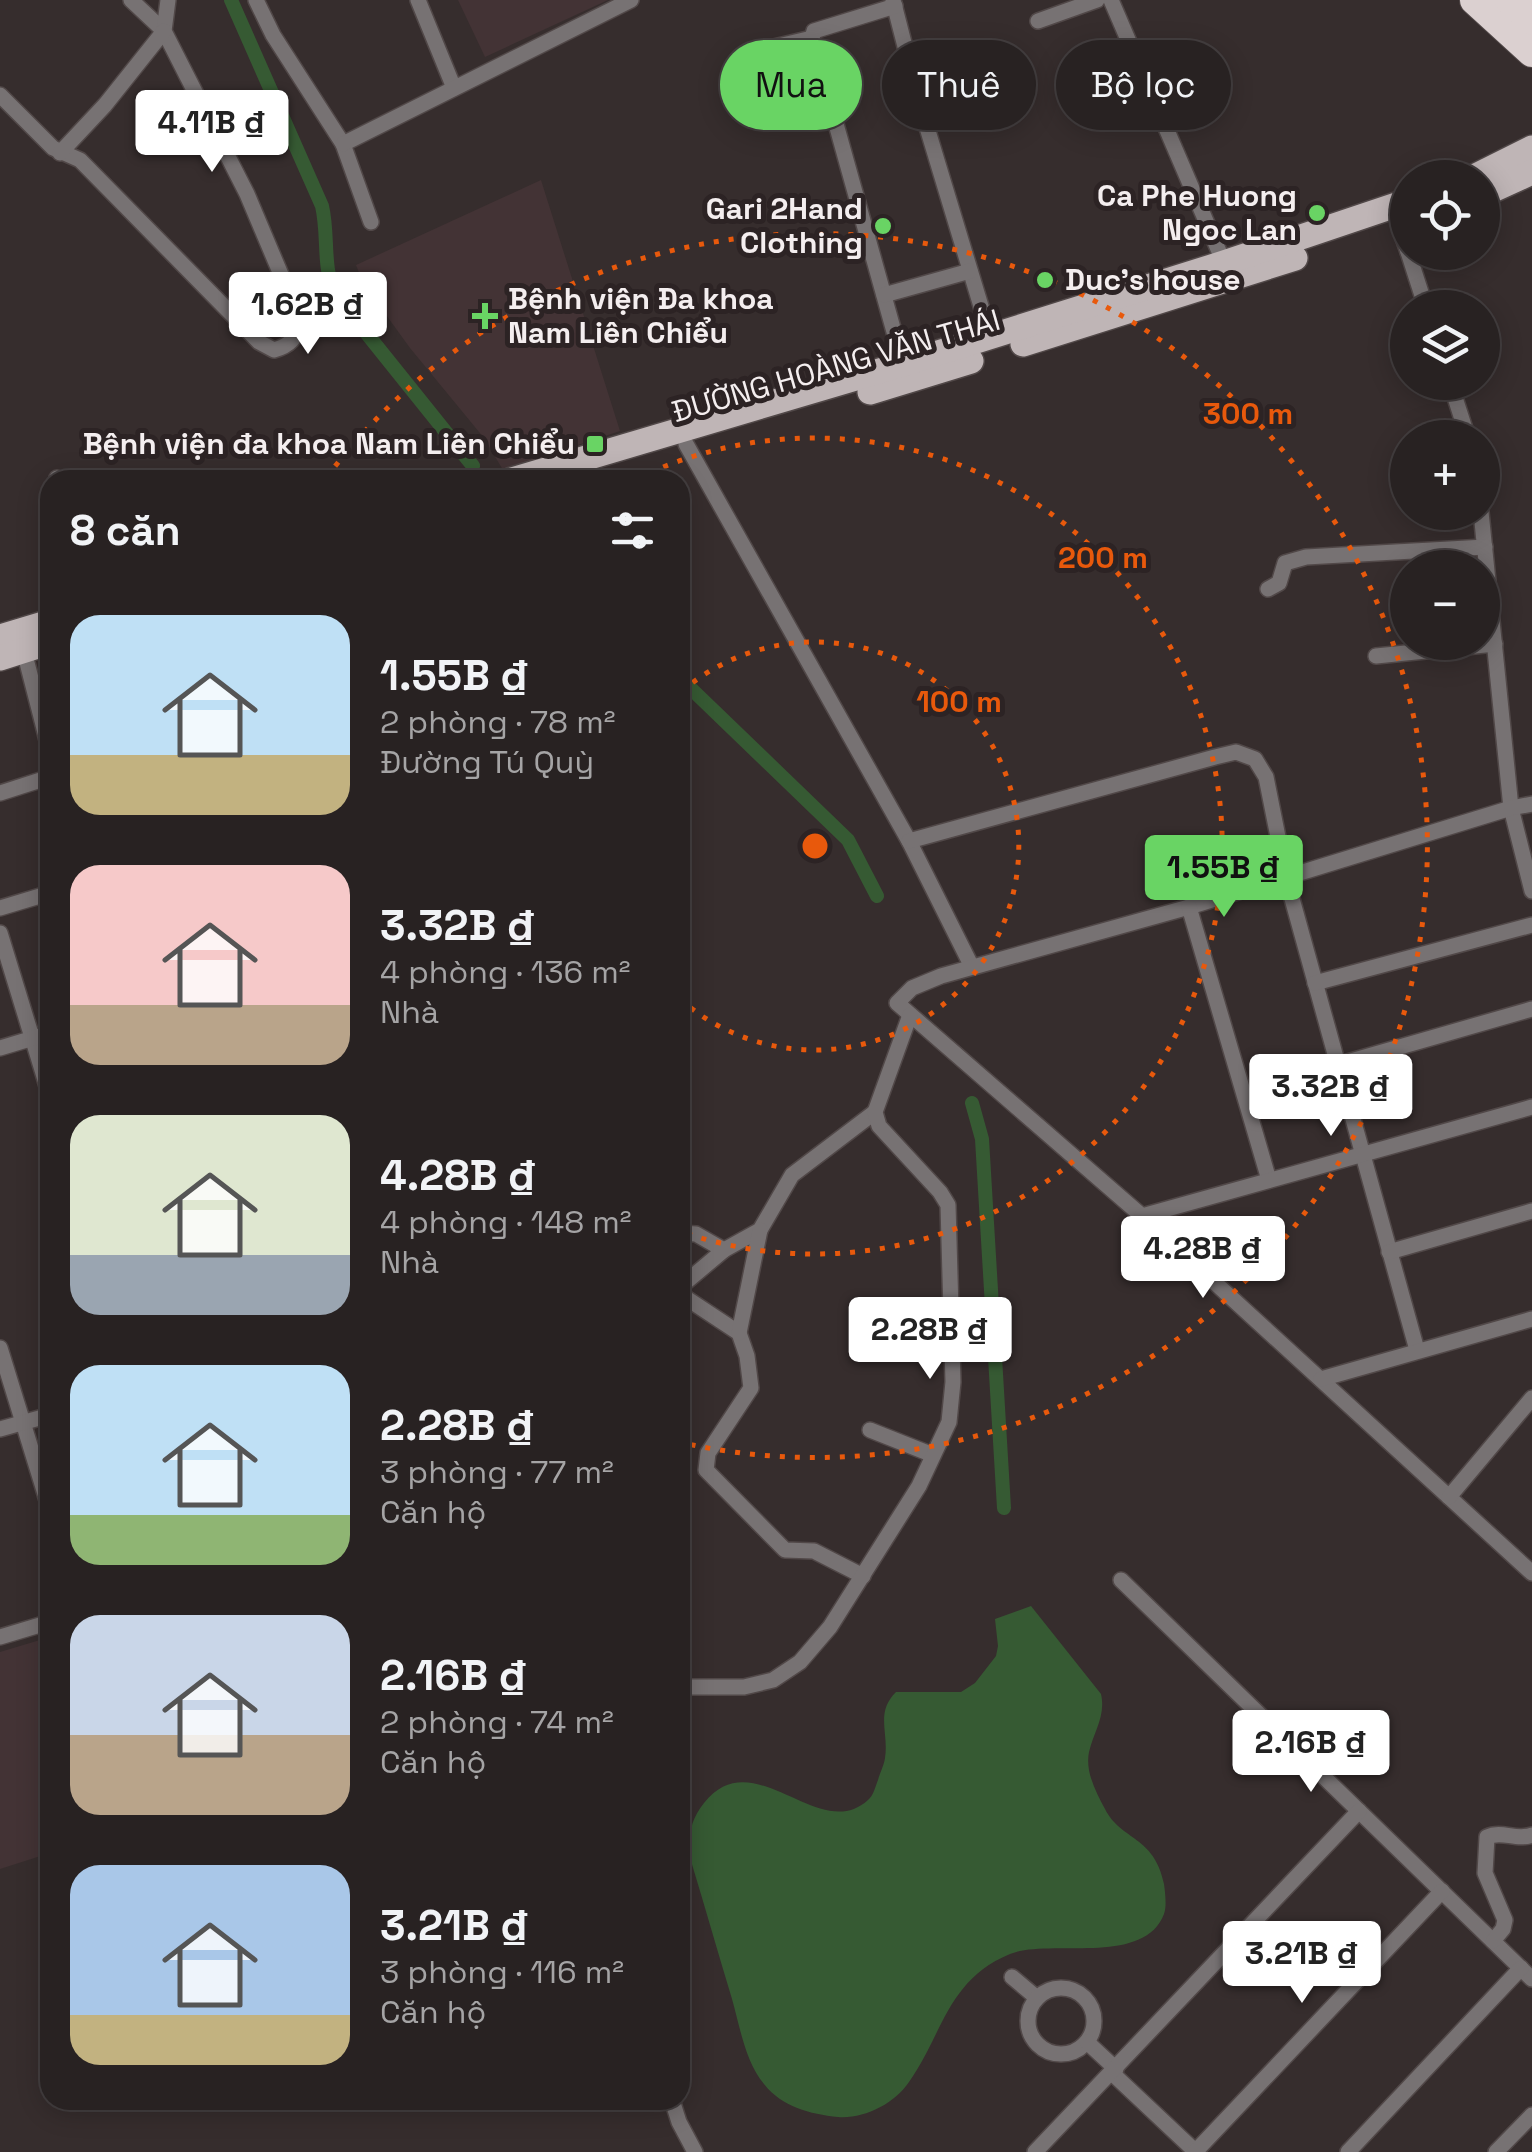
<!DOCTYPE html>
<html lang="vi">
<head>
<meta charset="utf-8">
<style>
	:root { --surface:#282222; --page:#302a2a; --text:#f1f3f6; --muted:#a5a4a5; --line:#443f40; --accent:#69d464 }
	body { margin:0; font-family:"Space Grotesk",sans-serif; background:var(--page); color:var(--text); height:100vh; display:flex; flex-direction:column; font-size:38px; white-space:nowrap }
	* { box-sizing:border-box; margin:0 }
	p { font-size:32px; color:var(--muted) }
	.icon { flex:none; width:55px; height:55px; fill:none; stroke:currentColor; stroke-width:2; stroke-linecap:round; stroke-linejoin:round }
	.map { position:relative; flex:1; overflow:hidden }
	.side { position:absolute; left:40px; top:470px; width:650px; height:1640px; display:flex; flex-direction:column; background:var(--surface); border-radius:30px; box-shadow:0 5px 25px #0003,0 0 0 2px var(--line) }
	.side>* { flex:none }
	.guide { position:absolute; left:720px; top:40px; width:660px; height:90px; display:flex; gap:20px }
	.buttons { position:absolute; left:1390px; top:160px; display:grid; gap:20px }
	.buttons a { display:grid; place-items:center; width:110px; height:110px; border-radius:50%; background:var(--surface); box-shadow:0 5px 25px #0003,0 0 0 2px var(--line); font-size:50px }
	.price { position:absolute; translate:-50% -85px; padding:0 22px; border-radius:10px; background:#fff; color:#222; font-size:32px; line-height:65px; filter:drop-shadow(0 2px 5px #0008) }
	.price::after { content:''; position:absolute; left:50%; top:60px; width:30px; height:22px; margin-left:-15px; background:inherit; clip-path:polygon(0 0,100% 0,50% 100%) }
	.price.selected { background:var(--accent); color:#111 }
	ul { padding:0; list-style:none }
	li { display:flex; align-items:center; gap:30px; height:250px; padding:0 30px }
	li span { display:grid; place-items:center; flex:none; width:280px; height:200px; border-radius:30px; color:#555 }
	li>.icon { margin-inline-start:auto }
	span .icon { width:120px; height:120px; fill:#fffc; stroke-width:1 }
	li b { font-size:42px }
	h2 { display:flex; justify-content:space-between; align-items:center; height:120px; padding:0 30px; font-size:42px }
	.tag { padding:0 35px; border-radius:45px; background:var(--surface); box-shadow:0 5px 25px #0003,0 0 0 2px var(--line); font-size:35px; line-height:90px }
	.tag.selected { background:var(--accent); color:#111 }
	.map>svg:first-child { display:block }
	.built { fill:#433335 }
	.water { fill:#365a33 }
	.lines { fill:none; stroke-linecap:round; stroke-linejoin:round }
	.canal { stroke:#365a33; stroke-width:14 }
	.street-casing { stroke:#514848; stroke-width:18 }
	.primary-casing { stroke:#514848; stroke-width:28 }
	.highway-casing { stroke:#514848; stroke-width:32 }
	.street { stroke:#777273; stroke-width:15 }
	.primary { stroke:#bfb5b6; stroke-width:25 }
	.highway { stroke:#dbd0d0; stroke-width:30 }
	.ring { fill:none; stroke:#e8590c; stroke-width:5; stroke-dasharray:5 10 }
	.poi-dot { fill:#69d464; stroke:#2c2324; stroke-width:4 }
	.labels { text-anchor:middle; stroke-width:10; stroke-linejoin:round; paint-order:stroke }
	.poi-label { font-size:30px; font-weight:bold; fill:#f4eeef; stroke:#2c2324; text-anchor:end }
	.street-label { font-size:30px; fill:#f4eeef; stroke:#2c2324 }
	.centre { fill:#e8590c; stroke:#2c2324; stroke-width:5 }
	.ring-label { font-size:30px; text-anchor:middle; font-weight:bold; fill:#e8590c; stroke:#2c2324; stroke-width:10; stroke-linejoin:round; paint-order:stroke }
</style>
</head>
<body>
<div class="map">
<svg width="1532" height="2152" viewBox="0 0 1532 2152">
	<rect width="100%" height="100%" fill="#362d2d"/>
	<g class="built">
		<path d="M 458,0 L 608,0 L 485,57 Z"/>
		<path d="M 541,180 L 620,431 L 503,470 L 484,438 L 410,348 L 363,283 L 356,265 Z"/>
		<path d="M 50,1637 L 50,1853 L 0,1869 L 0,1652 Z"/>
	</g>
	<path class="water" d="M 1031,1606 L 1101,1694 C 1106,1716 1094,1731 1089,1752 C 1085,1772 1096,1792 1105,1809 C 1121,1841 1154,1835 1164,1884 C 1165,1892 1167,1906 1164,1914 C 1144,1967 1049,1938 1010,1954 C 947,1980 943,2034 909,2082 C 894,2104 864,2119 838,2117 C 810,2114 782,2107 764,2084 C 745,2061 740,2027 732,1999 C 718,1953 705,1907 691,1861 C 688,1838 689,1822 704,1803 C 754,1740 819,1845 868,1800 C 874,1795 875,1787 878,1780 C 880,1773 884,1765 885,1758 C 889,1732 875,1713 896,1692 L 961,1692 L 975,1683 L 996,1656 L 998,1646 L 995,1619 Z"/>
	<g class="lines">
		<g class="canal">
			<path d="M 231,0 L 322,206 C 329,236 322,266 335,294 L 473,466"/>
			<path d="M 680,678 L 848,840 L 877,896"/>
			<path d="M 972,1103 L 982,1139 L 1004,1508"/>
		</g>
		<g class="street-casing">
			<g id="street">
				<path d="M 131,0 L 164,31"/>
				<path d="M 256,0 L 273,35 L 343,144 L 371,222"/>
				<path d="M 418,0 L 454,88"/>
				<path d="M 893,0 L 919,101 L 990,336"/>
				<path d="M 1111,0 L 1224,263"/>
				<path d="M 895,6 L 814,31 L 812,38 L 903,364"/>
				<path d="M 1038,21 L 1097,0"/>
				<path d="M 774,47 L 812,38"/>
				<path d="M 0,95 L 53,148 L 80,160 L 259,342 L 274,350 C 289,346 297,338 301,322 L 247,194 L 164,31 L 168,0"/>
				<path d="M 343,144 L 631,0"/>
				<path d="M 60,153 L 105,105 L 164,31"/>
				<path d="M 1398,223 L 1408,252"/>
				<path d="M 1408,252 L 1426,308"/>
				<path d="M 884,295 L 970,271"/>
				<path d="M 1450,382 L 1468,438"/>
				<path d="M 686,444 L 909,841 L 972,967"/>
				<path d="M 57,478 L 57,480"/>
				<path d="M 1481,512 L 1511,808 L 1532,891"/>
				<path d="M 1268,589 L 1279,583 L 1285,563 L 1306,557 L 1485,547"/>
				<path d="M 24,651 L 50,752"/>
				<path d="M 1376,656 L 1495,644"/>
				<path d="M 0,793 L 50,777"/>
				<path d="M 1532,804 L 1511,808 L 1189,907 L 941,976 L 912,988 L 897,1003 L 1142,1216 L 1532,1573"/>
				<path d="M 909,841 L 1215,757 L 1236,752 L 1255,759 L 1266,777 L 1286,877 L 1417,1350"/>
				<path d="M 1189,907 L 1269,1180"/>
				<path d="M 0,908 L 50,893"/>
				<path d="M 0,933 L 50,1096"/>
				<path d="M 1315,983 L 1532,925"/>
				<path d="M 0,1048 L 50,1033"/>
				<path d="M 1337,1065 L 1532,1009"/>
				<path d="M 1142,1216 L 1532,1107"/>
				<path d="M 680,1233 L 696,1234 L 724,1250"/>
				<path d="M 1389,1252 L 1532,1211"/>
				<path d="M 680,1287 L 724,1250 L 760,1230 L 792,1175 L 875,1112"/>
				<path d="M 680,1294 L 739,1333 L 747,1356 L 751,1388 L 708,1453 L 706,1470 L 785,1550 L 814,1551 L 863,1576"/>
				<path d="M 739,1333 L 760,1230"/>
				<path d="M 0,1348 L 50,1510"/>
				<path d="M 1321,1379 L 1532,1319"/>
				<path d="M 0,1429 L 50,1415"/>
				<path d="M 870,1430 L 933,1455"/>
				<path d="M 1449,1497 L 1532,1398"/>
				<path d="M 1121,1580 L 1532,1979"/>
				<path d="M 0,1637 L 50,1622"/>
				<path d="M 680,1687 L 744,1687 L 773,1680 L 800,1662 L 830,1627 L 919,1486 L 949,1422 L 953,1382 L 948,1205 L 940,1192 L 879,1126 L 875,1112 L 910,1015"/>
				<path d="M 1493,1941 L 1503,1929 L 1505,1920 L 1485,1873 L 1487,1837 C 1502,1830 1516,1841 1532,1835"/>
				<path d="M 1012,1977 L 1037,1998"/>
				<circle cx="1061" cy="2021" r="33"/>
				<path d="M 1087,2042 L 1116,2069"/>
				<path d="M 1112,2073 L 1196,2152"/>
				<path d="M 672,2100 L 679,2122 L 695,2152"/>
				<path d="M 1035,2152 L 1359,1811"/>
				<path d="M 1195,2152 L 1442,1891"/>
				<path d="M 1348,2152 L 1521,1968"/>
				<path d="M 1496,2152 L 1532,2115"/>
			</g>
		</g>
		<g class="primary-casing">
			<g id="primary">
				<path d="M 1472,178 L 1532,148"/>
				<path d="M 1482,195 L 1532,172"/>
				<path d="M 1023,344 L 1295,258"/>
				<path d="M 870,392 L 971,361"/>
				<path d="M 512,480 L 903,364 L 1224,263 L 1408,201"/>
				<path d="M 0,637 L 50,622"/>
				<path d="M 0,658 L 50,642"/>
			</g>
		</g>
		<g class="highway-casing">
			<g id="highway">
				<path d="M 1475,0 L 1532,52"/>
				<path d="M 1510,0 L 1532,20"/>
			</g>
		</g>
		<use href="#street" class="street"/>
		<use href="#primary" class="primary"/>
		<use href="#highway" class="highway"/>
	</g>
	<g class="ring">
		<path d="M681 692A204 204 0 1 1 681 1000"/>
		<path d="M636 479A408 408 0 1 1 682 1232"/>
		<path d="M326 478A612 612 0 1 1 683 1443"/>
	</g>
	<g class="poi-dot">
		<circle cx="1317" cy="213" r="10"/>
		<circle cx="883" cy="226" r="10"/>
		<circle cx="1045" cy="280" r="10"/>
		<path d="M480 301h10v10h10v10h-10v10h-10v-10h-10v-10h10z"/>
		<rect x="585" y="434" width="20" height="20" rx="5"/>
	</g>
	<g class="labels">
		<g class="poi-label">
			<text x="1297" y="206">Ca Phe Huong<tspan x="1297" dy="34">Ngoc Lan</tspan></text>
			<text x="863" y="219">Gari 2Hand<tspan x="863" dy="34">Clothing</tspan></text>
			<text x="1065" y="290" text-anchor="start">Duc's house</text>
			<text x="508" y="309" text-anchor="start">Bệnh viện Đa khoa<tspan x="508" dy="34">Nam Liên Chiểu</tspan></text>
			<text x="575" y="454">Bệnh viện đa khoa Nam Liên Chiểu</text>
		</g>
		<g class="street-label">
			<text transform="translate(836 366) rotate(-16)" y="10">ĐƯỜNG HOÀNG VĂN THÁI</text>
		</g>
	</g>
	<circle cx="815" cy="846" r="15" class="centre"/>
	<g class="ring-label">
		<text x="1248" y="424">300 m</text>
		<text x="1103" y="568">200 m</text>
		<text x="959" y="712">100 m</text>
	</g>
</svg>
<div class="buttons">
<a><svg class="icon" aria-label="locate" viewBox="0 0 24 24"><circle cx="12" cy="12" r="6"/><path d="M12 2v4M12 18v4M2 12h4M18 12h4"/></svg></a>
<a><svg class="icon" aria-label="layers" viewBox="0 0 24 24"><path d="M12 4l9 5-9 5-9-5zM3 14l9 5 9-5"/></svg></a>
<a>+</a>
<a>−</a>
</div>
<b class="price" style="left:212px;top:175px">4.11B ₫</b>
<b class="price" style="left:308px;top:357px">1.62B ₫</b>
<b class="price selected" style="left:1224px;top:920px">1.55B ₫</b>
<b class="price" style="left:1331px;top:1139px">3.32B ₫</b>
<b class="price" style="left:1203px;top:1301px">4.28B ₫</b>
<b class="price" style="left:930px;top:1382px">2.28B ₫</b>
<b class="price" style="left:1311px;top:1795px">2.16B ₫</b>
<b class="price" style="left:1302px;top:2006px">3.21B ₫</b>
<div class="guide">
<a class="tag selected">Mua</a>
<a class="tag">Thuê</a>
<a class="tag">Bộ lọc</a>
</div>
<section class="side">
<h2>8 căn<svg class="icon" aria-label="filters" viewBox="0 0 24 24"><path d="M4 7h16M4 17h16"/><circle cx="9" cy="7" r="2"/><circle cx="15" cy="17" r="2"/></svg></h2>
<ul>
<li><span style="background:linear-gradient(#bfe0f5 70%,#c2b280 0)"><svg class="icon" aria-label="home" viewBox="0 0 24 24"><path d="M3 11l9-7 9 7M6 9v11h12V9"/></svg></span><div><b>1.55B ₫</b><p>2 phòng · 78 m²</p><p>Đường Tú Quỳ</p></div></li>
<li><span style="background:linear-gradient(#f6c9c9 70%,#b9a48a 0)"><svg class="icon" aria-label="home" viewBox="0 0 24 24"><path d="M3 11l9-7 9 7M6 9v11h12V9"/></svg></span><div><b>3.32B ₫</b><p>4 phòng · 136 m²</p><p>Nhà</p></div></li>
<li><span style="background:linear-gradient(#dfe7d0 70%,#9aa5b1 0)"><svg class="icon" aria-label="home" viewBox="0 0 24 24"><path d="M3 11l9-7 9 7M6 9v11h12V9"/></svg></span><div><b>4.28B ₫</b><p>4 phòng · 148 m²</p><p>Nhà</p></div></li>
<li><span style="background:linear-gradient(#bfe0f5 75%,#8fb573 0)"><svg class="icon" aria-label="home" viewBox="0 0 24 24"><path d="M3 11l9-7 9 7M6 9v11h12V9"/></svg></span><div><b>2.28B ₫</b><p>3 phòng · 77 m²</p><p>Căn hộ</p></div></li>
<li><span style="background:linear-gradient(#c9d6e8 60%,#b9a48a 0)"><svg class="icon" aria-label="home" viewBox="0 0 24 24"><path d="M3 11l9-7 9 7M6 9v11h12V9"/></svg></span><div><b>2.16B ₫</b><p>2 phòng · 74 m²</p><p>Căn hộ</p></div></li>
<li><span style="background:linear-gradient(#a9c7e8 75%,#c2b280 0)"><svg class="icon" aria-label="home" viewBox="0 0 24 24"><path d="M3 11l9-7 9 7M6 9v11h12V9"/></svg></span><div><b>3.21B ₫</b><p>3 phòng · 116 m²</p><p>Căn hộ</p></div></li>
</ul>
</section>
</div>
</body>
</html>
